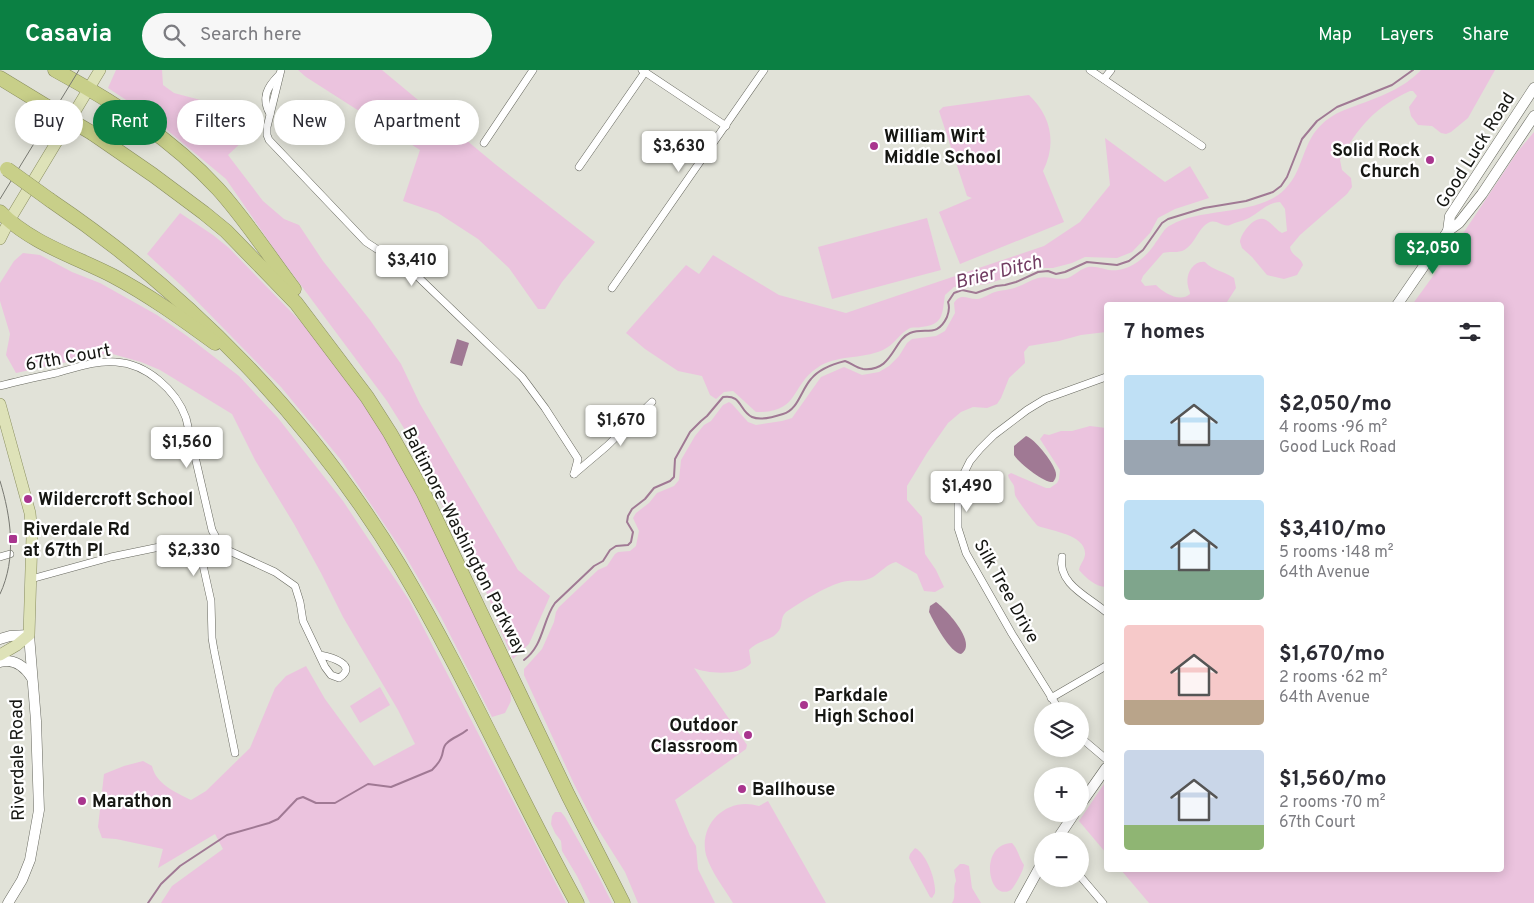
<!DOCTYPE html>
<html lang="en">
<head>
<meta charset="utf-8">
<style>
	:root { --surface:#fff; --page:#f7f7f7; --text:#2b2b33; --muted:#7c7c81; --accent:#0b8043 }
	body { margin:0; font-family:Overpass,sans-serif; background:var(--page); color:var(--text); height:100vh; display:flex; flex-direction:column; font-size:19px; white-space:nowrap }
	* { box-sizing:border-box; margin:0 }
	p { font-size:16px; color:var(--muted) }
	.icon { flex:none; width:28px; height:28px; fill:none; stroke:currentColor; stroke-width:2; stroke-linecap:round; stroke-linejoin:round }
	.map { position:relative; flex:1; overflow:hidden }
	.details { position:absolute; left:1104px; top:232px; width:400px; height:570px; display:flex; flex-direction:column; background:var(--surface); border-radius:5px; box-shadow:0 2px 12px #0003 }
	.details>* { flex:none }
	.banner { position:absolute; left:15px; top:30px; width:475px; height:45px; display:flex; gap:10px }
	.buttons { position:absolute; left:1034px; top:632px; display:grid; gap:10px }
	.buttons a { display:grid; place-items:center; width:55px; height:55px; border-radius:50%; background:var(--surface); box-shadow:0 2px 12px #0003; font-size:25px }
	.price { position:absolute; translate:-50% -42px; padding:0 11px; border-radius:5px; background:#fff; color:#222; font-size:16px; line-height:32px; filter:drop-shadow(0 1px 2px #0008) }
	.price::after { content:''; position:absolute; left:50%; top:30px; width:15px; height:11px; margin-left:-8px; background:inherit; clip-path:polygon(0 0,100% 0,50% 100%) }
	.price.selected { background:var(--accent); color:#fff }
	ul { padding:0; list-style:none }
	li { display:flex; align-items:center; gap:15px; height:125px; padding:0 20px }
	li span { display:grid; place-items:center; flex:none; width:140px; height:100px; border-radius:5px; color:#555 }
	li>.icon { margin-inline-start:auto }
	span .icon { width:60px; height:60px; fill:#fffc; stroke-width:1 }
	li b { font-size:21px }
	h2 { display:flex; justify-content:space-between; align-items:center; height:60px; padding:0 20px; font-size:21px }
	.tag { padding:0 18px; border-radius:22px; background:var(--surface); box-shadow:0 2px 12px #0003; font-size:18px; line-height:45px }
	.tag.selected { background:var(--accent); color:#fff }
	header { display:flex; align-items:center; gap:30px; box-sizing:border-box; height:70px; padding:0 25px; background:var(--accent); color:#fff }
	header strong { font-size:24px }
	nav { display:flex; gap:28px; margin-inline-start:auto; font-size:18px }
	.search { width:350px; height:45px; background:var(--page); display:flex; align-items:center; gap:12px; box-sizing:border-box; padding:0 18px; border-radius:28px; color:var(--muted); font-size:19px }
	.map>svg:first-child { display:block }
	.green { fill:#ebc3de }
	.water { fill:#a07994 }
	.lines { fill:none; stroke-linecap:round; stroke-linejoin:round }
	.stream { stroke:#a07994; stroke-width:2 }
	.minor-casing { stroke:#67685f; stroke-width:8 }
	.secondary-casing { stroke:#67685f; stroke-width:11 }
	.primary-casing { stroke:#898e5f; stroke-width:12 }
	.motorway-casing { stroke:#898e5f; stroke-width:15 }
	.minor { stroke:#fff; stroke-width:7 }
	.secondary { stroke:#fff; stroke-width:10 }
	.primary { stroke:#dee2b8; stroke-width:11 }
	.motorway { stroke:#c8cf89; stroke-width:14 }
	.tram { stroke:#787972; stroke-width:1 }
	.motorway-bridge-casing { stroke:#898e5f; stroke-width:15; stroke-linecap:butt }
	.motorway-bridge { stroke:#c8cf89; stroke-width:14 }
	.poi-dot { fill:#a9358e; stroke:#fff; stroke-width:2 }
	.labels { text-anchor:middle; stroke-width:4.5; stroke-linejoin:round; paint-order:stroke }
	.poi-label { font-size:18px; font-weight:bold; fill:#151612; stroke:#fff; text-anchor:start }
	.street-label { font-size:18px; fill:#151612; stroke:#fff }
	.water-label { font-size:19px; font-style:italic; fill:#703b61; stroke:#fff }
</style>
</head>
<body>
<header>
<strong>Casavia</strong>
<div class="search"><svg class="icon" aria-label="search" viewBox="0 0 24 24"><circle cx="10" cy="10" r="6"/><path d="M15 15l6 6"/></svg>Search here</div>
<nav><a>Map</a><a>Layers</a><a>Share</a></nav>
</header>
<div class="map">
<svg width="1534" height="833" viewBox="0 0 1534 833">
	<rect width="100%" height="100%" fill="#e1e2d8"/>
	<g class="green">
		<path d="M 116,0 L 162,0 L 163,15 L 174,23 L 257,45 L 245,69 L 228,85 L 263,131 L 284,149 L 299,155 L 323,191 L 370,250 L 401,294 L 420,334 L 518,500 L 550,526 L 529,574 L 513,589 L 498,554 L 488,525 L 476,508 L 412,371 L 387,331 L 277,183 L 226,109 L 149,45 L 108,18 Z"/>
		<path d="M 298,0 L 382,0 L 495,94 L 595,172 L 562,212 L 545,239 L 538,239 L 509,198 L 478,169 L 438,143 L 403,131 L 420,80 L 306,7 Z"/>
		<path d="M 1421,0 L 1495,0 L 1468,48 L 1451,62 L 1446,64 L 1441,63 L 1432,56 L 1418,55 L 1411,46 L 1409,37 L 1417,26 L 1413,21 L 1410,21 C 1375,37 1358,57 1340,90 L 1342,100 L 1351,108 L 1352,117 L 1347,124 L 1300,165 L 1290,177 C 1291,186 1301,187 1303,195 L 1297,205 L 1284,209 L 1267,205 L 1252,187 L 1242,178 L 1240,172 C 1241,163 1255,144 1266,150 C 1272,153 1276,160 1282,163 L 1287,161 L 1285,139 L 1280,132 C 1268,132 1259,143 1249,148 C 1243,151 1236,152 1230,155 C 1222,158 1217,148 1208,153 C 1197,159 1195,176 1182,181 C 1175,183 1169,181 1163,183 L 1143,206 L 1141,211 L 1145,216 L 1156,215 C 1164,223 1180,233 1190,224 C 1190,221 1188,218 1188,216 C 1185,205 1193,190 1205,192 C 1212,200 1224,201 1234,208 L 1236,218 L 1225,235 L 1106,235 L 1106,262 L 1081,265 L 1059,271 L 1029,276 L 1024,282 L 1025,293 L 1009,308 L 1001,328 L 997,334 L 987,338 L 973,337 L 961,342 L 948,353 L 927,383 L 907,416 L 907,430 L 922,447 L 925,484 L 936,500 L 944,517 L 935,522 L 924,521 L 917,504 L 896,492 C 887,494 881,502 873,507 C 863,513 852,509 842,512 C 822,518 803,531 786,542 C 779,548 784,557 777,563 C 770,571 758,570 749,580 L 751,593 C 741,606 708,604 694,598 L 747,675 L 746,679 L 675,730 L 690,766 L 696,776 L 698,799 L 715,833 L 638,833 L 625,802 L 594,753 L 574,714 L 524,605 L 524,599 L 542,579 L 554,552 L 556,542 L 559,537 L 598,500 L 607,496 L 615,484 L 618,482 L 630,481 L 636,476 L 639,461 L 633,448 L 636,443 L 649,433 L 657,423 L 674,416 L 679,410 L 681,390 L 695,366 L 704,355 L 711,351 L 723,335 L 729,332 L 732,334 L 748,352 L 756,355 L 782,351 L 792,348 L 821,307 L 844,297 L 862,305 L 879,302 L 889,296 L 899,286 L 907,273 L 912,269 L 936,266 L 945,261 L 955,243 L 954,233 C 961,222 968,230 978,229 C 984,228 989,224 995,222 C 1002,220 1010,220 1017,217 C 1024,215 1030,210 1038,208 C 1048,205 1057,211 1068,208 C 1075,205 1080,199 1088,197 C 1098,195 1108,202 1118,200 C 1134,198 1148,185 1156,172 C 1161,166 1164,158 1171,155 C 1203,137 1260,146 1285,119 C 1307,97 1300,67 1331,47 C 1338,42 1347,39 1355,36 C 1379,27 1403,19 1421,0 Z"/>
		<path d="M 1029,25 C 1051,46 1057,73 1043,101 L 1064,152 L 960,194 L 939,142 L 972,128 L 967,126 L 939,41 L 943,37 Z"/>
		<path d="M 1534,62 L 1534,833 L 1149,833 L 1121,800 L 1501,800 L 1501,235 L 1412,235 L 1454,177 L 1518,81 Z"/>
		<path d="M 1105,68 L 1165,112 L 1190,96 L 1209,128 L 1175,139 L 1158,148 L 1150,163 L 1132,182 L 1117,188 L 1085,187 L 1072,193 L 1053,198 L 1035,198 L 987,214 L 954,217 L 945,225 C 942,244 944,255 921,257 C 918,258 913,257 910,258 C 900,263 894,275 883,280 C 860,290 837,284 817,298 C 790,316 800,343 756,342 L 733,321 L 724,322 L 716,329 L 710,325 L 702,306 L 678,301 L 645,279 L 626,263 L 686,195 L 699,204 L 713,185 L 779,225 L 846,243 L 1044,176 L 1080,152 L 1110,115 Z"/>
		<path d="M 180,143 L 213,165 L 229,178 L 264,214 L 302,253 L 364,335 L 382,362 L 412,414 L 510,618 L 511,631 L 505,643 L 492,647 L 441,547 L 403,482 L 341,390 L 281,317 L 183,217 L 147,184 Z"/>
		<path d="M 927,148 L 941,200 L 832,229 L 818,177 Z"/>
		<path d="M 23,183 L 40,185 L 72,202 L 100,213 L 157,245 L 187,266 L 239,306 L 278,348 L 343,431 L 409,530 L 566,833 L 161,833 L 172,816 L 223,779 L 215,764 L 158,798 L 163,779 L 116,769 L 102,768 L 98,757 L 104,704 L 124,696 L 143,691 L 152,696 C 156,714 175,722 191,730 L 206,721 L 250,678 L 275,618 L 286,606 L 306,596 L 325,629 L 374,696 L 415,674 L 398,640 L 343,547 L 321,503 L 294,454 L 255,390 L 232,344 L 160,300 L 141,292 L 109,283 L 16,303 L 6,285 L 10,264 L 0,231 L 0,213 L 14,191 Z"/>
		<path d="M 1090,356 L 1106,358 L 1106,517 C 1096,517 1086,508 1079,500 C 1080,494 1084,491 1085,485 C 1087,465 1052,461 1038,456 C 1035,454 1018,431 1016,427 C 1014,424 1015,419 1014,416 C 1012,411 1009,410 1008,405 L 1011,403 L 1046,418 L 1050,418 L 1057,413 L 1059,409 L 1060,400 L 1040,369 L 1044,364 L 1049,365 L 1061,361 L 1072,361 Z"/>
		<path d="M 380,617 L 390,635 L 360,653 L 350,636 Z"/>
		<path d="M 1106,711 L 1106,783 L 1079,751 Z"/>
		<path d="M 768,731 L 826,833 L 733,833 C 724,818 711,802 706,785 C 698,753 728,726 759,736 Z"/>
		<path d="M 555,742 L 561,742 L 565,747 L 598,805 L 612,833 L 590,833 L 577,806 L 562,781 L 561,771 L 555,763 L 551,754 L 552,746 Z"/>
		<path d="M 1012,773 C 1018,779 1019,788 1024,795 L 1023,799 C 1020,806 1016,814 1011,820 C 988,833 978,774 1012,773 Z"/>
		<path d="M 915,778 C 927,784 936,811 935,823 L 932,828 L 930,827 L 909,788 L 910,784 Z"/>
		<path d="M 960,794 L 964,794 L 969,796 L 972,818 L 981,833 L 952,833 C 957,826 952,818 956,811 L 954,800 Z"/>
	</g>
	<g class="water">
		<path d="M 457,269 L 469,273 L 462,296 L 450,293 Z"/>
		<path d="M 1026,366 C 1035,369 1052,391 1055,400 C 1057,405 1056,408 1053,412 C 1044,413 1019,393 1014,385 L 1014,376 Z"/>
		<path d="M 936,532 C 947,540 978,574 961,584 C 950,583 934,552 929,542 L 930,536 Z"/>
	</g>
	<g class="lines">
		<g class="stream">
			<path d="M 524,590 C 544,575 542,551 555,533 L 594,496 L 603,491 L 610,480 L 616,476 L 628,475 L 631,472 L 633,462 L 627,452 L 628,446 L 632,439 L 645,429 L 654,418 L 670,411 L 674,407 L 675,389 L 690,362 L 701,351 L 707,346 L 723,327 C 742,324 739,341 752,347 C 761,351 774,347 783,344 C 798,340 801,320 811,309 C 819,299 833,294 845,291 C 851,293 856,298 863,299 C 893,302 893,270 910,263 C 926,257 937,268 947,247 C 949,242 950,238 948,232 L 954,223 L 962,220 L 976,223 L 996,216 L 1005,215 L 1016,212 L 1038,202 L 1048,201 L 1056,204 L 1065,202 L 1087,192 L 1117,195 L 1129,191 L 1143,180 L 1162,153 L 1168,149 L 1204,138 L 1246,131 L 1273,122 L 1281,116 L 1287,107 L 1302,69 L 1317,51 L 1337,37 L 1392,15 L 1413,0"/>
			<path d="M 148,833 L 161,814 L 180,796 L 227,765 L 269,753 L 278,749 L 297,729 L 303,727 L 316,733 L 335,733 L 368,714 L 391,717 L 432,700 C 436,696 439,693 441,688 C 444,682 442,677 447,673 C 453,667 460,666 467,660"/>
		</g>
		<g class="minor-casing">
			<g id="minor">
				<path d="M 281,0 L 267,57 L 267,65 L 269,70 L 366,172 L 415,204 L 522,307 L 545,338 L 578,389 L 574,404"/>
				<path d="M 642,0 L 726,56"/>
				<path d="M 1090,0 L 1202,76"/>
				<path d="M 1104,9 L 1111,0"/>
				<path d="M 270,44 C 261,28 267,17 279,5"/>
				<path d="M 484,73 L 533,0"/>
				<path d="M 579,97 L 645,2"/>
				<path d="M 612,218 L 764,0"/>
				<path d="M 0,316 C 18,311 37,307 56,303 C 75,298 96,290 116,292 C 147,294 176,320 186,348 L 212,460 L 220,475 L 225,479 L 275,502 L 295,516 L 300,532 L 303,551 L 325,597 L 331,605 L 339,608 C 359,595 331,587 320,585"/>
				<path d="M 574,404 L 607,376 L 652,332"/>
				<path d="M 0,487 L 10,484"/>
				<path d="M 1062,487 C 1057,514 1089,527 1106,542"/>
				<path d="M 31,509 L 111,487 L 174,474 L 191,473 L 197,479 L 201,486 L 211,531 L 212,568 L 214,580 L 235,683"/>
				<path d="M 1051,628 L 1106,596"/>
				<path d="M 1060,641 L 1012,564 L 966,483 L 958,458 L 958,425 L 962,407 L 970,391 L 980,379 L 994,365 L 1027,340 L 1045,329 L 1106,307"/>
				<path d="M 1080,667 L 1106,689"/>
				<path d="M 1080,806 L 1103,833"/>
			</g>
		</g>
		<g class="secondary-casing">
			<g id="secondary">
				<path d="M 1448,161 L 1450,146 L 1534,18"/>
				<path d="M 1397,235 L 1448,161 L 1459,153 L 1482,124 L 1534,46"/>
				<path d="M 0,569 L 10,566 L 29,565 L 36,651 L 39,740 L 30,790 L 22,810 L 8,833"/>
				<path d="M 0,592 C 14,588 25,597 32,608"/>
				<path d="M 1080,735 L 1106,698"/>
				<path d="M 1056,771 L 1074,744"/>
				<path d="M 1020,833 L 1042,793"/>
			</g>
		</g>
		<g class="primary-casing">
			<g id="primary">
				<path d="M 0,169 L 9,151 L 100,0"/>
				<path d="M 0,334 L 30,443 L 32,466 L 29,565 L 17,575 L 0,585"/>
			</g>
		</g>
		<g class="motorway-casing">
			<g id="motorway">
				<path d="M 55,0 C 114,32 172,69 218,119 C 246,150 269,186 294,219"/>
				<path d="M 0,8 L 46,36"/>
				<path d="M 92,63 L 153,105 L 204,143 L 226,161 L 296,233 L 367,327 L 390,363 L 423,422 L 568,725 L 623,833"/>
				<path d="M 50,130 C 191,225 312,350 400,496 C 465,605 516,722 577,833"/>
				<path d="M 0,142 C 32,174 74,186 113,206 C 149,225 182,249 215,273"/>
			</g>
		</g>
		<use href="#minor" class="minor"/>
		<use href="#secondary" class="secondary"/>
		<use href="#primary" class="primary"/>
		<use href="#motorway" class="motorway"/>
		<g class="tram">
			<path d="M 0,129 L 79,0"/>
			<path d="M 0,411 C 11,447 17,488 0,524"/>
		</g>
		<g class="motorway-bridge-casing">
			<g id="motorway-bridge">
				<path d="M 46,36 L 92,63"/>
				<path d="M 7,99 L 50,130"/>
			</g>
		</g>
		<use href="#motorway-bridge" class="motorway-bridge"/>
	</g>
	<g class="poi-dot">
		<circle cx="874" cy="76" r="5"/>
		<circle cx="1430" cy="90" r="5"/>
		<circle cx="28" cy="429" r="5"/>
		<rect x="8" y="464" width="10" height="10" rx="2.5"/>
		<circle cx="804" cy="635" r="5"/>
		<circle cx="748" cy="665" r="5"/>
		<circle cx="742" cy="719" r="5"/>
		<circle cx="82" cy="731" r="5"/>
	</g>
	<g class="labels">
		<g class="poi-label">
			<text x="884" y="72">William Wirt<tspan x="884" dy="21">Middle School</tspan></text>
			<text x="1420" y="86" text-anchor="end">Solid Rock<tspan x="1420" dy="21">Church</tspan></text>
			<text x="38" y="435">Wildercroft School</text>
			<text x="23" y="465">Riverdale Rd<tspan x="23" dy="21">at 67th Pl</tspan></text>
			<text x="814" y="631">Parkdale<tspan x="814" dy="21">High School</tspan></text>
			<text x="738" y="661" text-anchor="end">Outdoor<tspan x="738" dy="21">Classroom</tspan></text>
			<text x="752" y="725">Ballhouse</text>
			<text x="92" y="737">Marathon</text>
		</g>
		<g class="street-label">
			<text transform="translate(1475 80) rotate(-58)" y="6">Good Luck Road</text>
			<text transform="translate(68 287) rotate(-10)" y="6">67th Court</text>
			<text transform="translate(465 471) rotate(63)" y="6">Baltimore-Washington Parkway</text>
			<text transform="translate(1007 521) rotate(61)" y="6">Silk Tree Drive</text>
			<text transform="translate(17 690) rotate(-91)" y="6">Riverdale Road</text>
		</g>
		<g class="water-label">
			<text transform="translate(998 201) rotate(-14)" y="7">Brier Ditch</text>
		</g>
	</g>
</svg>
<div class="buttons">
<a><svg class="icon" aria-label="layers" viewBox="0 0 24 24"><path d="M12 4l9 5-9 5-9-5zM3 14l9 5 9-5"/></svg></a>
<a>+</a>
<a>−</a>
</div>
<b class="price" style="left:679px;top:103px">$3,630</b>
<b class="price selected" style="left:1433px;top:205px">$2,050</b>
<b class="price" style="left:412px;top:217px">$3,410</b>
<b class="price" style="left:621px;top:377px">$1,670</b>
<b class="price" style="left:187px;top:399px">$1,560</b>
<b class="price" style="left:967px;top:443px">$1,490</b>
<b class="price" style="left:194px;top:507px">$2,330</b>
<div class="banner">
<a class="tag">Buy</a>
<a class="tag selected">Rent</a>
<a class="tag">Filters</a>
<a class="tag">New</a>
<a class="tag">Apartment</a>
</div>
<section class="details">
<h2>7 homes<svg class="icon" aria-label="filters" viewBox="0 0 24 24"><path d="M4 7h16M4 17h16"/><circle cx="9" cy="7" r="2"/><circle cx="15" cy="17" r="2"/></svg></h2>
<ul>
<li><span style="background:linear-gradient(#bfe0f5 65%,#9aa5b1 0)"><svg class="icon" aria-label="home" viewBox="0 0 24 24"><path d="M3 11l9-7 9 7M6 9v11h12V9"/></svg></span><div><b>$2,050/mo</b><p>4 rooms · 96 m²</p><p>Good Luck Road</p></div></li>
<li><span style="background:linear-gradient(#bfe0f5 70%,#7fa58c 0)"><svg class="icon" aria-label="home" viewBox="0 0 24 24"><path d="M3 11l9-7 9 7M6 9v11h12V9"/></svg></span><div><b>$3,410/mo</b><p>5 rooms · 148 m²</p><p>64th Avenue</p></div></li>
<li><span style="background:linear-gradient(#f6c9c9 75%,#b9a48a 0)"><svg class="icon" aria-label="home" viewBox="0 0 24 24"><path d="M3 11l9-7 9 7M6 9v11h12V9"/></svg></span><div><b>$1,670/mo</b><p>2 rooms · 62 m²</p><p>64th Avenue</p></div></li>
<li><span style="background:linear-gradient(#c9d6e8 75%,#8fb573 0)"><svg class="icon" aria-label="home" viewBox="0 0 24 24"><path d="M3 11l9-7 9 7M6 9v11h12V9"/></svg></span><div><b>$1,560/mo</b><p>2 rooms · 70 m²</p><p>67th Court</p></div></li>
</ul>
</section>
</div>
</body>
</html>
